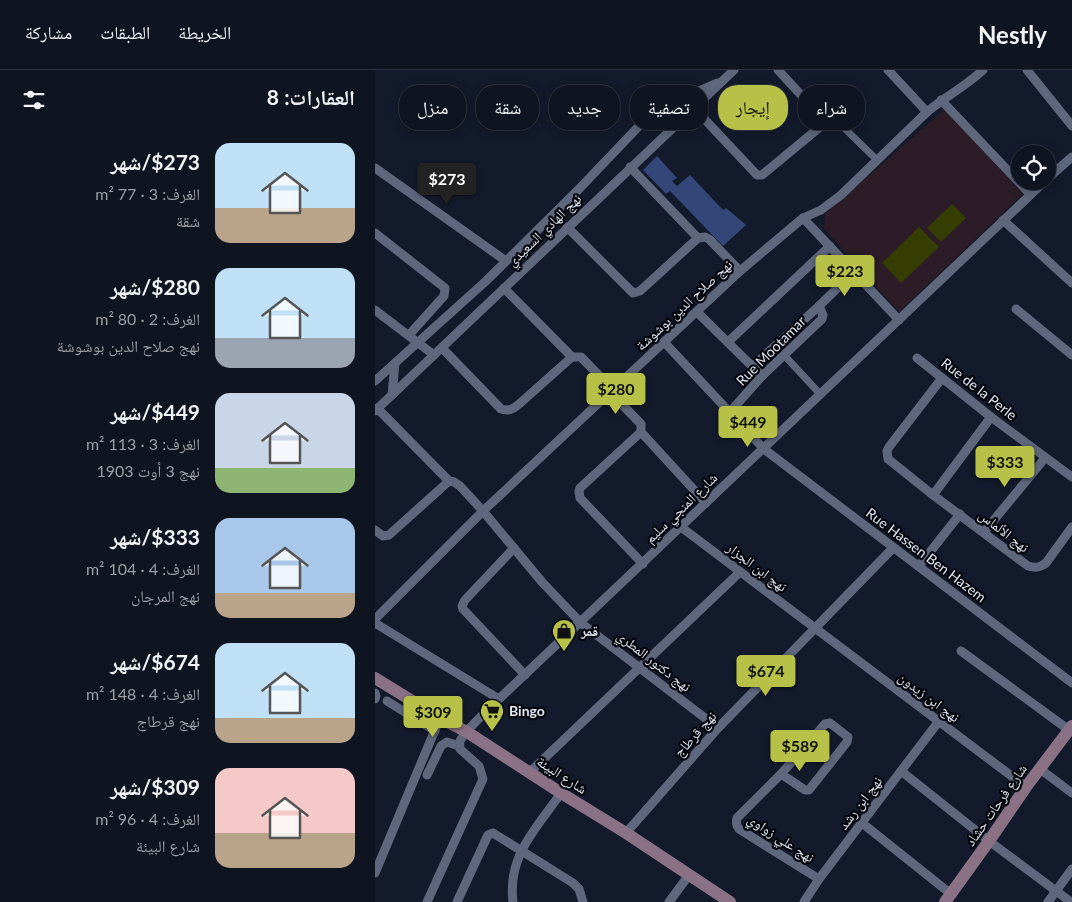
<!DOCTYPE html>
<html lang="ar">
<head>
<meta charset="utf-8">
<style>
	:root { --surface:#0e1420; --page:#171d29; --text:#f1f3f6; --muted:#9b9ea5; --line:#2e333e; --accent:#b7c147 }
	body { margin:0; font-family:Lato,"Noto Naskh Arabic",sans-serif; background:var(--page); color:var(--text); direction:rtl; height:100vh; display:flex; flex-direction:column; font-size:19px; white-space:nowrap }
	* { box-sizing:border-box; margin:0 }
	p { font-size:16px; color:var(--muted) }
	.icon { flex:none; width:28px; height:28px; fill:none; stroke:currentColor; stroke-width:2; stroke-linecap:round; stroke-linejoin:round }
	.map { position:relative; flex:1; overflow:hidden; direction:ltr }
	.sheet { display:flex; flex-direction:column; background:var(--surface); width:375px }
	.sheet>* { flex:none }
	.top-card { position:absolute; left:15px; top:15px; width:475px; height:45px; direction:rtl; display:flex; gap:10px }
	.controls { position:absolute; left:636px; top:75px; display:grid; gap:10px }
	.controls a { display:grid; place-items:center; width:45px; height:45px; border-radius:50%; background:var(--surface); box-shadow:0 2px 12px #0003,0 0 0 1px var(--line); font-size:25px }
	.price { position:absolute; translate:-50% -42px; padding:0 11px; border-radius:5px; background:var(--accent); color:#111; font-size:16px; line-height:32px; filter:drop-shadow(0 1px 2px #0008) }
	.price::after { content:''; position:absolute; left:50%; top:30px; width:15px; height:11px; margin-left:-8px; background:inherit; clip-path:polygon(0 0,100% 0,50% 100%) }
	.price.selected { background:#222; color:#fff }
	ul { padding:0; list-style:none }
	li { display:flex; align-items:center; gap:15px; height:125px; padding:0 20px }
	li span { display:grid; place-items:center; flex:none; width:140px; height:100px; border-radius:15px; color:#555 }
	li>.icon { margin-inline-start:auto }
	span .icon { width:60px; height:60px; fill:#fffc; stroke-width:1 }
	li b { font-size:21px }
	h2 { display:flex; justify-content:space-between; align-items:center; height:60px; padding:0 20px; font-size:21px }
	.chip { padding:0 18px; border-radius:20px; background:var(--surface); box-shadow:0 2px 12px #0003,0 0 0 1px var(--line); font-size:18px; line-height:45px }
	.chip.selected { background:var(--accent); color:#111 }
	header { display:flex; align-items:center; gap:30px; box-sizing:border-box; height:70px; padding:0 25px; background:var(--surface); border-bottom:1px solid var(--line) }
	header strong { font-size:24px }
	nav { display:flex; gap:28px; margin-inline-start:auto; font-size:18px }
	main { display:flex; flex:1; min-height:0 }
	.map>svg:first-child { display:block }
	.education { fill:#2b1c27 }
	.green { fill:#353d00 }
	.building { fill:#334878 }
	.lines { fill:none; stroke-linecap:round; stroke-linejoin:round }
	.pedestrian { stroke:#5e677c; stroke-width:7 }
	.minor { stroke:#5e677c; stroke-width:9 }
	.secondary { stroke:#8a7185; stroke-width:12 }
	.labels { text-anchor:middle; stroke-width:4.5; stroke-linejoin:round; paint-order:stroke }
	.street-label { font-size:14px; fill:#e2e7f3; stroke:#04060c }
	.poi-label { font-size:14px; font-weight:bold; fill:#e2e7f3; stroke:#04060c; text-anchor:start }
</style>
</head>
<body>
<header>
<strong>Nestly</strong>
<nav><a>الخريطة</a><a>الطبقات</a><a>مشاركة</a></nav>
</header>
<main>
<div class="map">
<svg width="697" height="832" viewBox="0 0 697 832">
	<rect width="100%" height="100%" fill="#131a2b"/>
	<path class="education" d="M 570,39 L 648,124 L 524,242 L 449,159 L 450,144 Z"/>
	<g class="green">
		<path d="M 577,134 L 591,148 L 566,172 L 552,158 Z"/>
		<path d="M 544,157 L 564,177 L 526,213 L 507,193 Z"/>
	</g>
	<path class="building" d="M 282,86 L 302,108 L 297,111 L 302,116 L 315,105 L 348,140 L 351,138 L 371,155 L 348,176 L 295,121 L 291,124 L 268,100 Z"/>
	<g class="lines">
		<g class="pedestrian">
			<path d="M 451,52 L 456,50 L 462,51 L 501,89"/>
			<path d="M 409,285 L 446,325"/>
		</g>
		<g class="minor">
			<path d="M 513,0 L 552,42"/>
			<path d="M 652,0 L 697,56"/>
			<path d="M 566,30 L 655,124"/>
			<path d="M 319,38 L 382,105 L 387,105 L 451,52 L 403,0"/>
			<path d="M 0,98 L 131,191"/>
			<path d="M 672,109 L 697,87"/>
			<path d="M 428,148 L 524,250"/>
			<path d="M 628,150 L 697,213"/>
			<path d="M 192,157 L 258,223 L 265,221 L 323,168 L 255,97"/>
			<path d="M 0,163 L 70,218 L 69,226 L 34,265"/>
			<path d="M 323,168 L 330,167 L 334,169 L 365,201"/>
			<path d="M 444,236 L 479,202"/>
			<path d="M 641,239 L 697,285"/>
			<path d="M 0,240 L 59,285"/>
			<path d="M 322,242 L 387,306"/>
			<path d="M 289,272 L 389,379 L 697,613"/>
			<path d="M 353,272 L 455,176"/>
			<path d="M 67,278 L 126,339 C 133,341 137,340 143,335 L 197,287 L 129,218"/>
			<path d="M 197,287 L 206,287 L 238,320"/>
			<path d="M 542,288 L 616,347 L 697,407"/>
			<path d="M 567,308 L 514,377 L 512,381 L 513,389 L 558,425 L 653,496 C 660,498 664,498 671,493 L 697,457"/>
			<path d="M 0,311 L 111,211 L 204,119 L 265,55 L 292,35 L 342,13"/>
			<path d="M 235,322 L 266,354 L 266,362"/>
			<path d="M 17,325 L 20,293"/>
			<path d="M 2,338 L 74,411 L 79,412 L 85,416 L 108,441 L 167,512 L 206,553 L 343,658"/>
			<path d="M 0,341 L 359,0"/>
			<path d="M 355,342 L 387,306 L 447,249 L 448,245 L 444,236 L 378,296"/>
			<path d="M 558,425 L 616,347"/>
			<path d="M 306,457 L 651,717"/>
			<path d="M 0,460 L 8,466 L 14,465 L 74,411"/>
			<path d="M 609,462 L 670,388"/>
			<path d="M 139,478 L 90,530 L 87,536 L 88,539 L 150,605"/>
			<path d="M 268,494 L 205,428 L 204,421 L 205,418 L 266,362 L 331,433"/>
			<path d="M 544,496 L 585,444"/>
			<path d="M 0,549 L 108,441 L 365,201 L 428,148 L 446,140 L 466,125 L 552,42 C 570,27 591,16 608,0"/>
			<path d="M 0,553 L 124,629"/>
			<path d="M 586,581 L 694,660"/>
			<path d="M 0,623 L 1,626 L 0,629"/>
			<path d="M 12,631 L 60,661"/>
			<path d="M 665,699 L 697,723"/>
			<path d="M 526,701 L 614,771 L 696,832"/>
			<path d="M 155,702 L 365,502"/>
			<path d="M 406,704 L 430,720 L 434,720 L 472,672 L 473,667 L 455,653 L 450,654 L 406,704 L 362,748 C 361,753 361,755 364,759 L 444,809"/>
			<path d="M 52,705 L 66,676 L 72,672 L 84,676"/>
			<path d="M 487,753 L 576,824"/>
			<path d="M 251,763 L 343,658 L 518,478"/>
			<path d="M 0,803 L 65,648"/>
			<path d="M 52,832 L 108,709 L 104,696 L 85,679 C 85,675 84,675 85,671 C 91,659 113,640 124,629 L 670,111"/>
			<path d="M 82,832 L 113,765 L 118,763 L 198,813 L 204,819 L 208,832"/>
			<path d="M 138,832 C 132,786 161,759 186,723"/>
			<path d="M 294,832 L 314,805"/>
			<path d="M 429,832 L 444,809 L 564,651"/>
			<path d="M 673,832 L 697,799"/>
		</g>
		<g class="secondary">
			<path d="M 0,608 L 65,648 L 92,662 L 186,723 L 251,763 L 355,832"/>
			<path d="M 570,832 L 614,771 L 651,717 L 697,656"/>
		</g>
	</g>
	<defs>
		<g id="shop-pin" transform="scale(1.25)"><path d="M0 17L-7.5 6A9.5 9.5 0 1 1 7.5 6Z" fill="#b7c147" stroke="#04060c"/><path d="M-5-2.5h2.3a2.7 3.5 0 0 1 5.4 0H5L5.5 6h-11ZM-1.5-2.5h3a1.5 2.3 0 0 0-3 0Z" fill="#111"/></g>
		<g id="supermarket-pin" transform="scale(1.25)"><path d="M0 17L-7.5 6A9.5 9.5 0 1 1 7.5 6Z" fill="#b7c147" stroke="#04060c"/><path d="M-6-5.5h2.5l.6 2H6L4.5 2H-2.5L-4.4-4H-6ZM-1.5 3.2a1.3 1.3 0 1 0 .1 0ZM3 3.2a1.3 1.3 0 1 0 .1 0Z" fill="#111"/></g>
	</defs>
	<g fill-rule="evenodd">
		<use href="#shop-pin" x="189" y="561"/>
		<use href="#supermarket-pin" x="117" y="641"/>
	</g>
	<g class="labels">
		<g class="street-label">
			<text transform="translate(169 160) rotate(-44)" y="5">نهج الهادي السعيدي</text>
			<text transform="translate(309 235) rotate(-43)" y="5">نهج صلاح الدين بوشوشة</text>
			<text transform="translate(396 281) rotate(-45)" y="5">Rue Mootamar</text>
			<text transform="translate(604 319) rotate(38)" y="5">Rue de la Perle</text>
			<text transform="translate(306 438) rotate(-44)" y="5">شارع المنجي سليم</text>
			<text transform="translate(629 461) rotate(38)" y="5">نهج الألماس</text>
			<text transform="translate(551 485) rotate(37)" y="5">Rue Hassen Ben Hazem</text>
			<text transform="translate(382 497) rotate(37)" y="5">نهج ابن الجزار</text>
			<text transform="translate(279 591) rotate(38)" y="5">نهج دكتور المطري</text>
			<text transform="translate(554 627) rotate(37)" y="5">نهج ابن زيدون</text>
			<text transform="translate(320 664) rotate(-48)" y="5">نهج قرطاج</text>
			<text transform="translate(187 705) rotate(33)" y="5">شارع البيئة</text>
			<text transform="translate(485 733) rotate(-53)" y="5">نهج ابن رشد</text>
			<text transform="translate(621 735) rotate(-55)" y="5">شارع فرحات حشاد</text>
			<text transform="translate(406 768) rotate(33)" y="5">نهج علي زواوي</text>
		</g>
		<g class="poi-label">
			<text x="206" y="566">قمر</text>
			<text x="134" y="646">Bingo</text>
		</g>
	</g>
</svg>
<div class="controls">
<a><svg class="icon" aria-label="locate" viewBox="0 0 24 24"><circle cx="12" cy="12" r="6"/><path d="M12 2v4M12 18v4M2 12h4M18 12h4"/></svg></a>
</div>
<b class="price selected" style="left:72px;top:135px">$273</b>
<b class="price" style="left:470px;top:227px">$223</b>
<b class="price" style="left:241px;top:345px">$280</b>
<b class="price" style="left:373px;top:378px">$449</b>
<b class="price" style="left:630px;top:418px">$333</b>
<b class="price" style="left:391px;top:627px">$674</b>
<b class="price" style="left:58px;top:668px">$309</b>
<b class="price" style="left:425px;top:702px">$589</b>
<div class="top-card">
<a class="chip">شراء</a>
<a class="chip selected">إيجار</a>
<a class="chip">تصفية</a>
<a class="chip">جديد</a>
<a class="chip">شقة</a>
<a class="chip">منزل</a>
</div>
</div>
<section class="sheet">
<h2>العقارات: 8<svg class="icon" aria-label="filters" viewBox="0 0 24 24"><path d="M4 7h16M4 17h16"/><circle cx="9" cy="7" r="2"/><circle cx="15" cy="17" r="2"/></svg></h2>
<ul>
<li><span style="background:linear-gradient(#bfe0f5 65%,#b9a48a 0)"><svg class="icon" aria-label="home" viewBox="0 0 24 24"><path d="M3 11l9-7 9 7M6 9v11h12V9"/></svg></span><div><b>$273/شهر</b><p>الغرف: 3 · 77 m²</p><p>شقة</p></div></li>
<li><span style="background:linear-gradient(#bfe0f5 70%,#9aa5b1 0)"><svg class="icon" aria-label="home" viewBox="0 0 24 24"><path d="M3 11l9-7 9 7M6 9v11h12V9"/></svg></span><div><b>$280/شهر</b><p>الغرف: 2 · 80 m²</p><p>نهج صلاح الدين بوشوشة</p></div></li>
<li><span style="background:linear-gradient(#c9d6e8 75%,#8fb573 0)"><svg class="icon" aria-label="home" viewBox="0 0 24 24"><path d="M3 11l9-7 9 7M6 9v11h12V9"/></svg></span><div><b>$449/شهر</b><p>الغرف: 3 · 113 m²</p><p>نهج 3 أوت 1903</p></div></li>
<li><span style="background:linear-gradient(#a9c7e8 75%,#b9a48a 0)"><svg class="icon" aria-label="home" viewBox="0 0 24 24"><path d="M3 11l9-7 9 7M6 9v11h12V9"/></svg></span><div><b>$333/شهر</b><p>الغرف: 4 · 104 m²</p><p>نهج المرجان</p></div></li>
<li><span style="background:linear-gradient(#bfe0f5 75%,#b9a48a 0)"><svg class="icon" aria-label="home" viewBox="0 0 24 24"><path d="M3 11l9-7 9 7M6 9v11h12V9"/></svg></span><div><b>$674/شهر</b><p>الغرف: 4 · 148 m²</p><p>نهج قرطاج</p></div></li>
<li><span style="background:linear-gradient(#f6c9c9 65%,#b9a48a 0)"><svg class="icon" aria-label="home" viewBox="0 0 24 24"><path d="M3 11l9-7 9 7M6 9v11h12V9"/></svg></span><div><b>$309/شهر</b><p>الغرف: 4 · 96 m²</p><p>شارع البيئة</p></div></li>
</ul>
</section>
</main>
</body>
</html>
